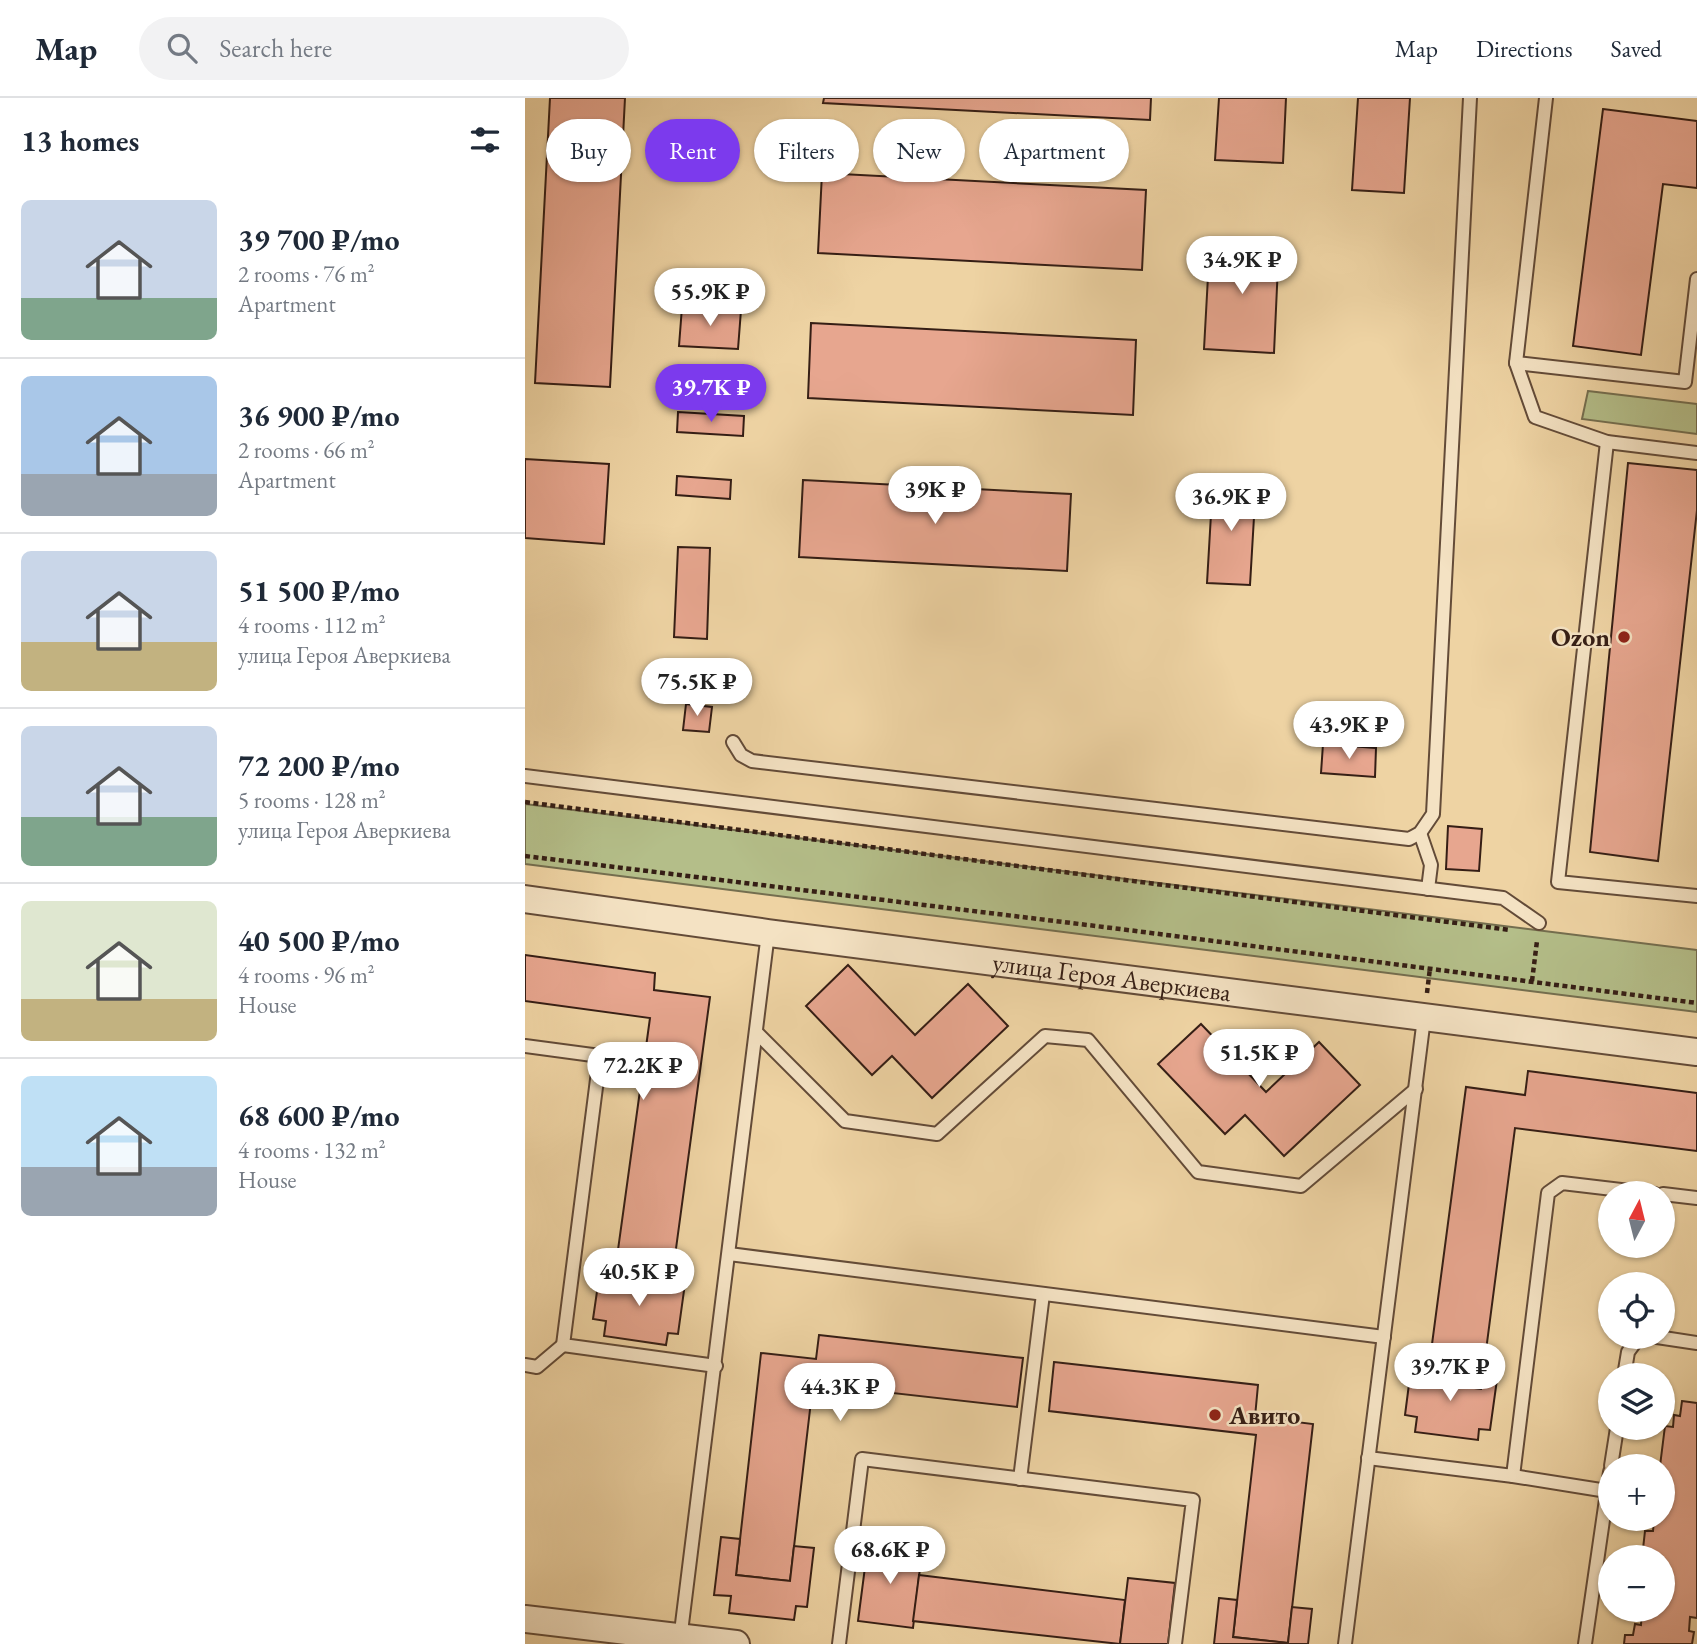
<!DOCTYPE html>
<html lang="en">
<head>
<meta charset="utf-8">
<style>
	:root { --surface:#fff; --page:#f2f2f3; --text:#1f2937; --muted:#747a83; --line:#e0e1e3; --accent:#7c3aed }
	body { margin:0; font-family:"EB Garamond",serif; background:var(--page); color:var(--text); height:100vh; display:flex; flex-direction:column; font-size:26px; white-space:nowrap }
	* { box-sizing:border-box; margin:0 }
	p { font-size:23px; color:var(--muted) }
	.icon { flex:none; width:38px; height:38px; fill:none; stroke:currentColor; stroke-width:2; stroke-linecap:round; stroke-linejoin:round }
	.map { position:relative; flex:1; overflow:hidden }
	.details { display:flex; flex-direction:column; background:var(--surface); width:525px }
	.details>* { flex:none }
	.top-card { position:absolute; left:21px; top:21px; width:665px; height:63px; display:flex; gap:14px }
	.needle { width:46px; rotate:7deg }
	.fabs { position:absolute; left:1073px; top:1083px; display:grid; gap:14px }
	.fabs a { display:grid; place-items:center; width:77px; height:77px; border-radius:50%; background:var(--surface); box-shadow:0 2px 5px #0004; font-size:35px }
	.price { position:absolute; translate:-50% -60px; padding:0 16px; border-radius:24px; background:#fff; color:#222; font-size:23px; line-height:46px; filter:drop-shadow(0 2px 4px #0008) }
	.price::after { content:''; position:absolute; left:50%; top:42px; width:21px; height:16px; margin-left:-10px; background:inherit; clip-path:polygon(0 0,100% 0,50% 100%) }
	.price.selected { background:var(--accent); color:#fff }
	ul { padding:0; list-style:none }
	li { display:flex; align-items:center; gap:21px; height:175px; padding:0 21px }
	li+li { border-top:2px solid var(--line) }
	li span { display:grid; place-items:center; flex:none; width:196px; height:140px; border-radius:10px; color:#555 }
	li>.icon { margin-inline-start:auto }
	span .icon { width:84px; height:84px; fill:#fffc; stroke-width:1 }
	li b { font-size:30px }
	h2 { display:flex; justify-content:space-between; align-items:center; height:84px; padding:0 21px; font-size:30px }
	.chip { padding:0 24px; border-radius:32px; background:var(--surface); box-shadow:0 2px 5px #0004; font-size:24px; line-height:63px }
	.chip.selected { background:var(--accent); color:#fff }
	header { display:flex; align-items:center; gap:42px; box-sizing:border-box; height:98px; padding:0 35px; background:var(--surface); border-bottom:2px solid var(--line) }
	header strong { font-size:33px }
	nav { display:flex; gap:38px; margin-inline-start:auto; font-size:24px }
	.search { width:490px; height:63px; background:var(--page); display:flex; align-items:center; gap:18px; box-sizing:border-box; padding:0 24px; border-radius:38px; color:var(--muted); font-size:26px }
	main { display:flex; flex:1; min-height:0 }
	.map>svg:first-child { display:block }
	.green { fill:#b4be89; stroke:#746e4f; stroke-width:2 }
	.building { fill:#e7a68f; stroke:#351e15; stroke-width:2 }
	.lines { fill:none; stroke-linecap:round; stroke-linejoin:round }
	.service-casing { stroke:#634b38; stroke-width:16 }
	.minor-casing { stroke:#634b38; stroke-width:30 }
	.path { stroke:#351e15; stroke-width:4.5; stroke-dasharray:5 3.5; stroke-linecap:butt }
	.service { stroke:#f4e2c3; stroke-width:12 }
	.minor { stroke:#f4e2c3; stroke-width:26 }
	.poi-dot { fill:#8f2418; stroke:#f4e2c3; stroke-width:2.5 }
	.labels { text-anchor:middle; stroke-width:5; stroke-linejoin:round; paint-order:stroke }
	.poi-label { font-size:26px; font-weight:bold; fill:#351e15; stroke:#f4e2c3; text-anchor:end }
	.street-label { font-size:26px; fill:#351e15; stroke:#f4e2c3 }
</style>
</head>
<body>
<header>
<strong>Map</strong>
<div class="search"><svg class="icon" aria-label="search" viewBox="0 0 24 24"><circle cx="10" cy="10" r="6"/><path d="M15 15l6 6"/></svg>Search here</div>
<nav><a>Map</a><a>Directions</a><a>Saved</a></nav>
</header>
<main>
<section class="details">
<h2>13 homes<svg class="icon" aria-label="filters" viewBox="0 0 24 24"><path d="M4 7h16M4 17h16"/><circle cx="9" cy="7" r="2"/><circle cx="15" cy="17" r="2"/></svg></h2>
<ul>
<li><span style="background:linear-gradient(#c9d6e8 70%,#7fa58c 0)"><svg class="icon" aria-label="home" viewBox="0 0 24 24"><path d="M3 11l9-7 9 7M6 9v11h12V9"/></svg></span><div><b>39 700 ₽/mo</b><p>2 rooms · 76 m²</p><p>Apartment</p></div></li>
<li><span style="background:linear-gradient(#a9c7e8 70%,#9aa5b1 0)"><svg class="icon" aria-label="home" viewBox="0 0 24 24"><path d="M3 11l9-7 9 7M6 9v11h12V9"/></svg></span><div><b>36 900 ₽/mo</b><p>2 rooms · 66 m²</p><p>Apartment</p></div></li>
<li><span style="background:linear-gradient(#c9d6e8 65%,#c2b280 0)"><svg class="icon" aria-label="home" viewBox="0 0 24 24"><path d="M3 11l9-7 9 7M6 9v11h12V9"/></svg></span><div><b>51 500 ₽/mo</b><p>4 rooms · 112 m²</p><p>улица Героя Аверкиева</p></div></li>
<li><span style="background:linear-gradient(#c9d6e8 65%,#7fa58c 0)"><svg class="icon" aria-label="home" viewBox="0 0 24 24"><path d="M3 11l9-7 9 7M6 9v11h12V9"/></svg></span><div><b>72 200 ₽/mo</b><p>5 rooms · 128 m²</p><p>улица Героя Аверкиева</p></div></li>
<li><span style="background:linear-gradient(#dfe7d0 70%,#c2b280 0)"><svg class="icon" aria-label="home" viewBox="0 0 24 24"><path d="M3 11l9-7 9 7M6 9v11h12V9"/></svg></span><div><b>40 500 ₽/mo</b><p>4 rooms · 96 m²</p><p>House</p></div></li>
<li><span style="background:linear-gradient(#bfe0f5 65%,#9aa5b1 0)"><svg class="icon" aria-label="home" viewBox="0 0 24 24"><path d="M3 11l9-7 9 7M6 9v11h12V9"/></svg></span><div><b>68 600 ₽/mo</b><p>4 rooms · 132 m²</p><p>House</p></div></li>
</ul>
</section>
<div class="map">
<svg width="1172" height="1546" viewBox="0 0 1172 1546">
	<rect width="100%" height="100%" fill="#eed3a3"/>
	<filter id="stains"><feTurbulence type="fractalNoise" baseFrequency=".00286" numOctaves="4"/><feColorMatrix values="0 0 0 0 .2 0 0 0 0 .09 0 0 0 0 .02 0 0 0 .5 -.17"/></filter>
	<radialGradient id="worn" r=".72"><stop offset=".6" stop-color="#630" stop-opacity="0"/><stop offset="1" stop-color="#630" stop-opacity=".3"/></radialGradient>
	<g class="green">
		<path d="M 1063,293 L 1172,306 L 1172,336 L 1057,321 Z"/>
		<path d="M 0,706 L 1172,852 L 1172,914 L 0,766 Z"/>
	</g>
	<g class="building">
		<path d="M 25,0 L 100,0 L 85,289 L 10,285 Z"/>
		<path d="M 299,0 L 626,0 L 625,22 L 298,5 Z"/>
		<path d="M 694,0 L 761,0 L 758,65 L 690,62 Z"/>
		<path d="M 833,0 L 885,0 L 879,95 L 827,92 Z"/>
		<path d="M 1078,11 L 1172,23 L 1172,90 L 1138,86 L 1116,257 L 1048,248 Z"/>
		<path d="M 297,75 L 621,92 L 617,172 L 293,155 Z"/>
		<path d="M 685,142 L 754,145 L 749,255 L 679,251 Z"/>
		<path d="M 157,209 L 216,212 L 213,251 L 154,248 Z"/>
		<path d="M 286,225 L 611,242 L 608,317 L 283,300 Z"/>
		<path d="M 153,314 L 219,318 L 218,338 L 152,334 Z"/>
		<path d="M 0,361 L 84,366 L 79,446 L 0,440 Z"/>
		<path d="M 1103,365 L 1172,372 L 1172,412 L 1133,763 L 1065,754 Z"/>
		<path d="M 152,378 L 206,382 L 205,401 L 151,397 Z"/>
		<path d="M 278,382 L 546,396 L 542,473 L 274,459 Z"/>
		<path d="M 688,382 L 731,385 L 725,487 L 682,485 Z"/>
		<path d="M 153,449 L 185,450 L 182,541 L 149,539 Z"/>
		<path d="M 161,606 L 187,609 L 184,634 L 158,632 Z"/>
		<path d="M 798,646 L 851,650 L 850,679 L 796,675 Z"/>
		<path d="M 923,728 L 957,731 L 954,773 L 921,771 Z"/>
		<path d="M 0,857 L 130,875 L 129,892 L 185,899 L 145,1195 L 88,1188 L 125,920 L 0,903 Z"/>
		<path d="M 323,867 L 390,937 L 443,886 L 483,928 L 407,1000 L 367,958 L 347,977 L 281,908 Z"/>
		<path d="M 676,926 L 741,994 L 794,944 L 835,987 L 759,1058 L 720,1017 L 700,1036 L 633,966 Z"/>
		<path d="M 1003,973 L 1172,995 L 1172,1053 L 990,1030 L 956,1291 L 902,1284 L 941,989 L 1000,997 Z"/>
		<path d="M 77,1159 L 92,1161 L 88,1188 L 145,1195 L 148,1169 L 162,1171 L 153,1236 L 143,1235 L 141,1247 L 79,1238 L 81,1223 L 68,1221 Z"/>
		<path d="M 294,1237 L 498,1260 L 492,1309 L 288,1286 L 265,1483 L 211,1477 L 236,1255 L 291,1261 Z"/>
		<path d="M 888,1255 L 906,1257 L 902,1284 L 956,1291 L 959,1265 L 974,1267 L 965,1332 L 954,1331 L 953,1342 L 890,1334 L 892,1319 L 880,1317 Z"/>
		<path d="M 529,1264 L 733,1287 L 730,1319 L 788,1326 L 763,1545 L 708,1539 L 731,1337 L 524,1313 Z"/>
		<path d="M 1157,1303 L 1172,1305 L 1172,1520 L 1165,1519 L 1164,1533 L 1169,1534 L 1167,1546 L 1099,1546 L 1100,1537 L 1108,1537 L 1110,1526 L 1116,1527 L 1117,1512 L 1138,1512 L 1138,1460 L 1117,1460 L 1120,1433 L 1128,1433 L 1129,1422 L 1138,1421 L 1138,1408 L 1144,1409 L 1146,1393 L 1141,1392 L 1143,1382 L 1138,1381 L 1138,1368 L 1135,1368 L 1140,1328 L 1148,1329 L 1149,1317 L 1155,1318 Z"/>
		<path d="M 196,1439 L 215,1441 L 211,1477 L 265,1483 L 269,1448 L 289,1450 L 282,1509 L 271,1508 L 269,1522 L 204,1515 L 206,1498 L 189,1497 Z"/>
		<path d="M 343,1446 L 397,1453 L 388,1530 L 333,1523 Z"/>
		<path d="M 394,1477 L 600,1502 L 595,1546 L 388,1523 Z"/>
		<path d="M 603,1480 L 650,1485 L 643,1546 L 595,1546 Z"/>
		<path d="M 694,1500 L 712,1502 L 708,1539 L 763,1545 L 767,1509 L 787,1511 L 783,1546 L 689,1546 Z"/>
	</g>
	<g class="lines">
		<g class="service-casing">
			<g id="service">
				<path d="M 1021,0 L 991,265 L 1010,319 L 1082,344 L 1172,355"/>
				<path d="M 991,265 L 1160,284 L 1172,181"/>
				<path d="M 1082,344 L 1033,784 L 1172,798"/>
				<path d="M 208,644 L 216,657 L 227,663 L 884,741 L 895,735 L 908,716 L 945,0"/>
				<path d="M 0,678 L 978,800 L 1014,825"/>
				<path d="M 895,735 L 906,767 L 903,791"/>
				<path d="M 231,934 L 320,1023 L 412,1036 L 520,938 L 563,942 L 673,1074 L 776,1088 L 891,991"/>
				<path d="M 0,948 L 75,958 L 38,1247 L 191,1268"/>
				<path d="M 1138,1096 L 1172,1100"/>
				<path d="M 204,1156 L 859,1239"/>
				<path d="M 1132,1239 L 1172,1245"/>
				<path d="M 0,1267 L 12,1269 L 38,1247"/>
				<path d="M 1099,1278 L 1103,1254 L 1114,1239"/>
				<path d="M 843,1360 L 988,1378 L 1023,1095 L 1037,1085 L 1130,1096"/>
				<path d="M 1086,1368 L 1092,1330"/>
				<path d="M 988,1378 L 1082,1393"/>
				<path d="M 495,1381 L 518,1196"/>
				<path d="M 155,1542 L 243,835"/>
				<path d="M 314,1546 L 337,1361 L 668,1402 L 650,1546"/>
				<path d="M 820,1546 L 899,920"/>
				<path d="M 1060,1546 L 1085,1374"/>
			</g>
		</g>
		<g class="minor-casing">
			<g id="minor">
				<path id="s1" d="M 0,801 L 243,835 L 1172,954"/>
				<path d="M 0,1521 L 211,1546"/>
			</g>
		</g>
		<g class="path">
			<path d="M 0,704 L 985,832"/>
			<path d="M 0,758 L 595,831 L 1172,905"/>
			<path d="M 1007,883 L 1012,843"/>
			<path d="M 902,895 L 905,870"/>
		</g>
		<use href="#service" class="service"/>
		<use href="#minor" class="minor"/>
	</g>
	<g class="poi-dot">
		<circle cx="1099" cy="539" r="7"/>
		<circle cx="690" cy="1317" r="7"/>
	</g>
	<g class="labels">
		<g class="poi-label">
			<text x="1085" y="548">Ozon</text>
			<text x="704" y="1326" text-anchor="start">Авито</text>
		</g>
		<g class="street-label">
			<text dy="9" stroke="none"><textPath href="#s1" startOffset="592">улица Героя Аверкиева</textPath></text>
		</g>
	</g>
	<rect width="100%" height="100%" filter="url(#stains)"/>
	<rect width="100%" height="100%" fill="url(#worn)"/>
</svg>
<div class="fabs">
<a><svg class="needle" viewBox="-14 -14 28 28"><path d="M0-13l5 13h-10z" fill="#e53935"/><path d="M0 13l5-13h-10z" fill="#747a83"/></svg></a>
<a><svg class="icon" aria-label="locate" viewBox="0 0 24 24"><circle cx="12" cy="12" r="6"/><path d="M12 2v4M12 18v4M2 12h4M18 12h4"/></svg></a>
<a><svg class="icon" aria-label="layers" viewBox="0 0 24 24"><path d="M12 4l9 5-9 5-9-5zM3 14l9 5 9-5"/></svg></a>
<a>+</a>
<a>−</a>
</div>
<b class="price" style="left:717px;top:198px">34.9K ₽</b>
<b class="price" style="left:185px;top:230px">55.9K ₽</b>
<b class="price selected" style="left:186px;top:326px">39.7K ₽</b>
<b class="price" style="left:410px;top:428px">39K ₽</b>
<b class="price" style="left:706px;top:435px">36.9K ₽</b>
<b class="price" style="left:172px;top:620px">75.5K ₽</b>
<b class="price" style="left:824px;top:663px">43.9K ₽</b>
<b class="price" style="left:734px;top:991px">51.5K ₽</b>
<b class="price" style="left:118px;top:1004px">72.2K ₽</b>
<b class="price" style="left:114px;top:1210px">40.5K ₽</b>
<b class="price" style="left:925px;top:1305px">39.7K ₽</b>
<b class="price" style="left:315px;top:1325px">44.3K ₽</b>
<b class="price" style="left:365px;top:1488px">68.6K ₽</b>
<div class="top-card">
<a class="chip">Buy</a>
<a class="chip selected">Rent</a>
<a class="chip">Filters</a>
<a class="chip">New</a>
<a class="chip">Apartment</a>
</div>
</div>
</main>
</body>
</html>
